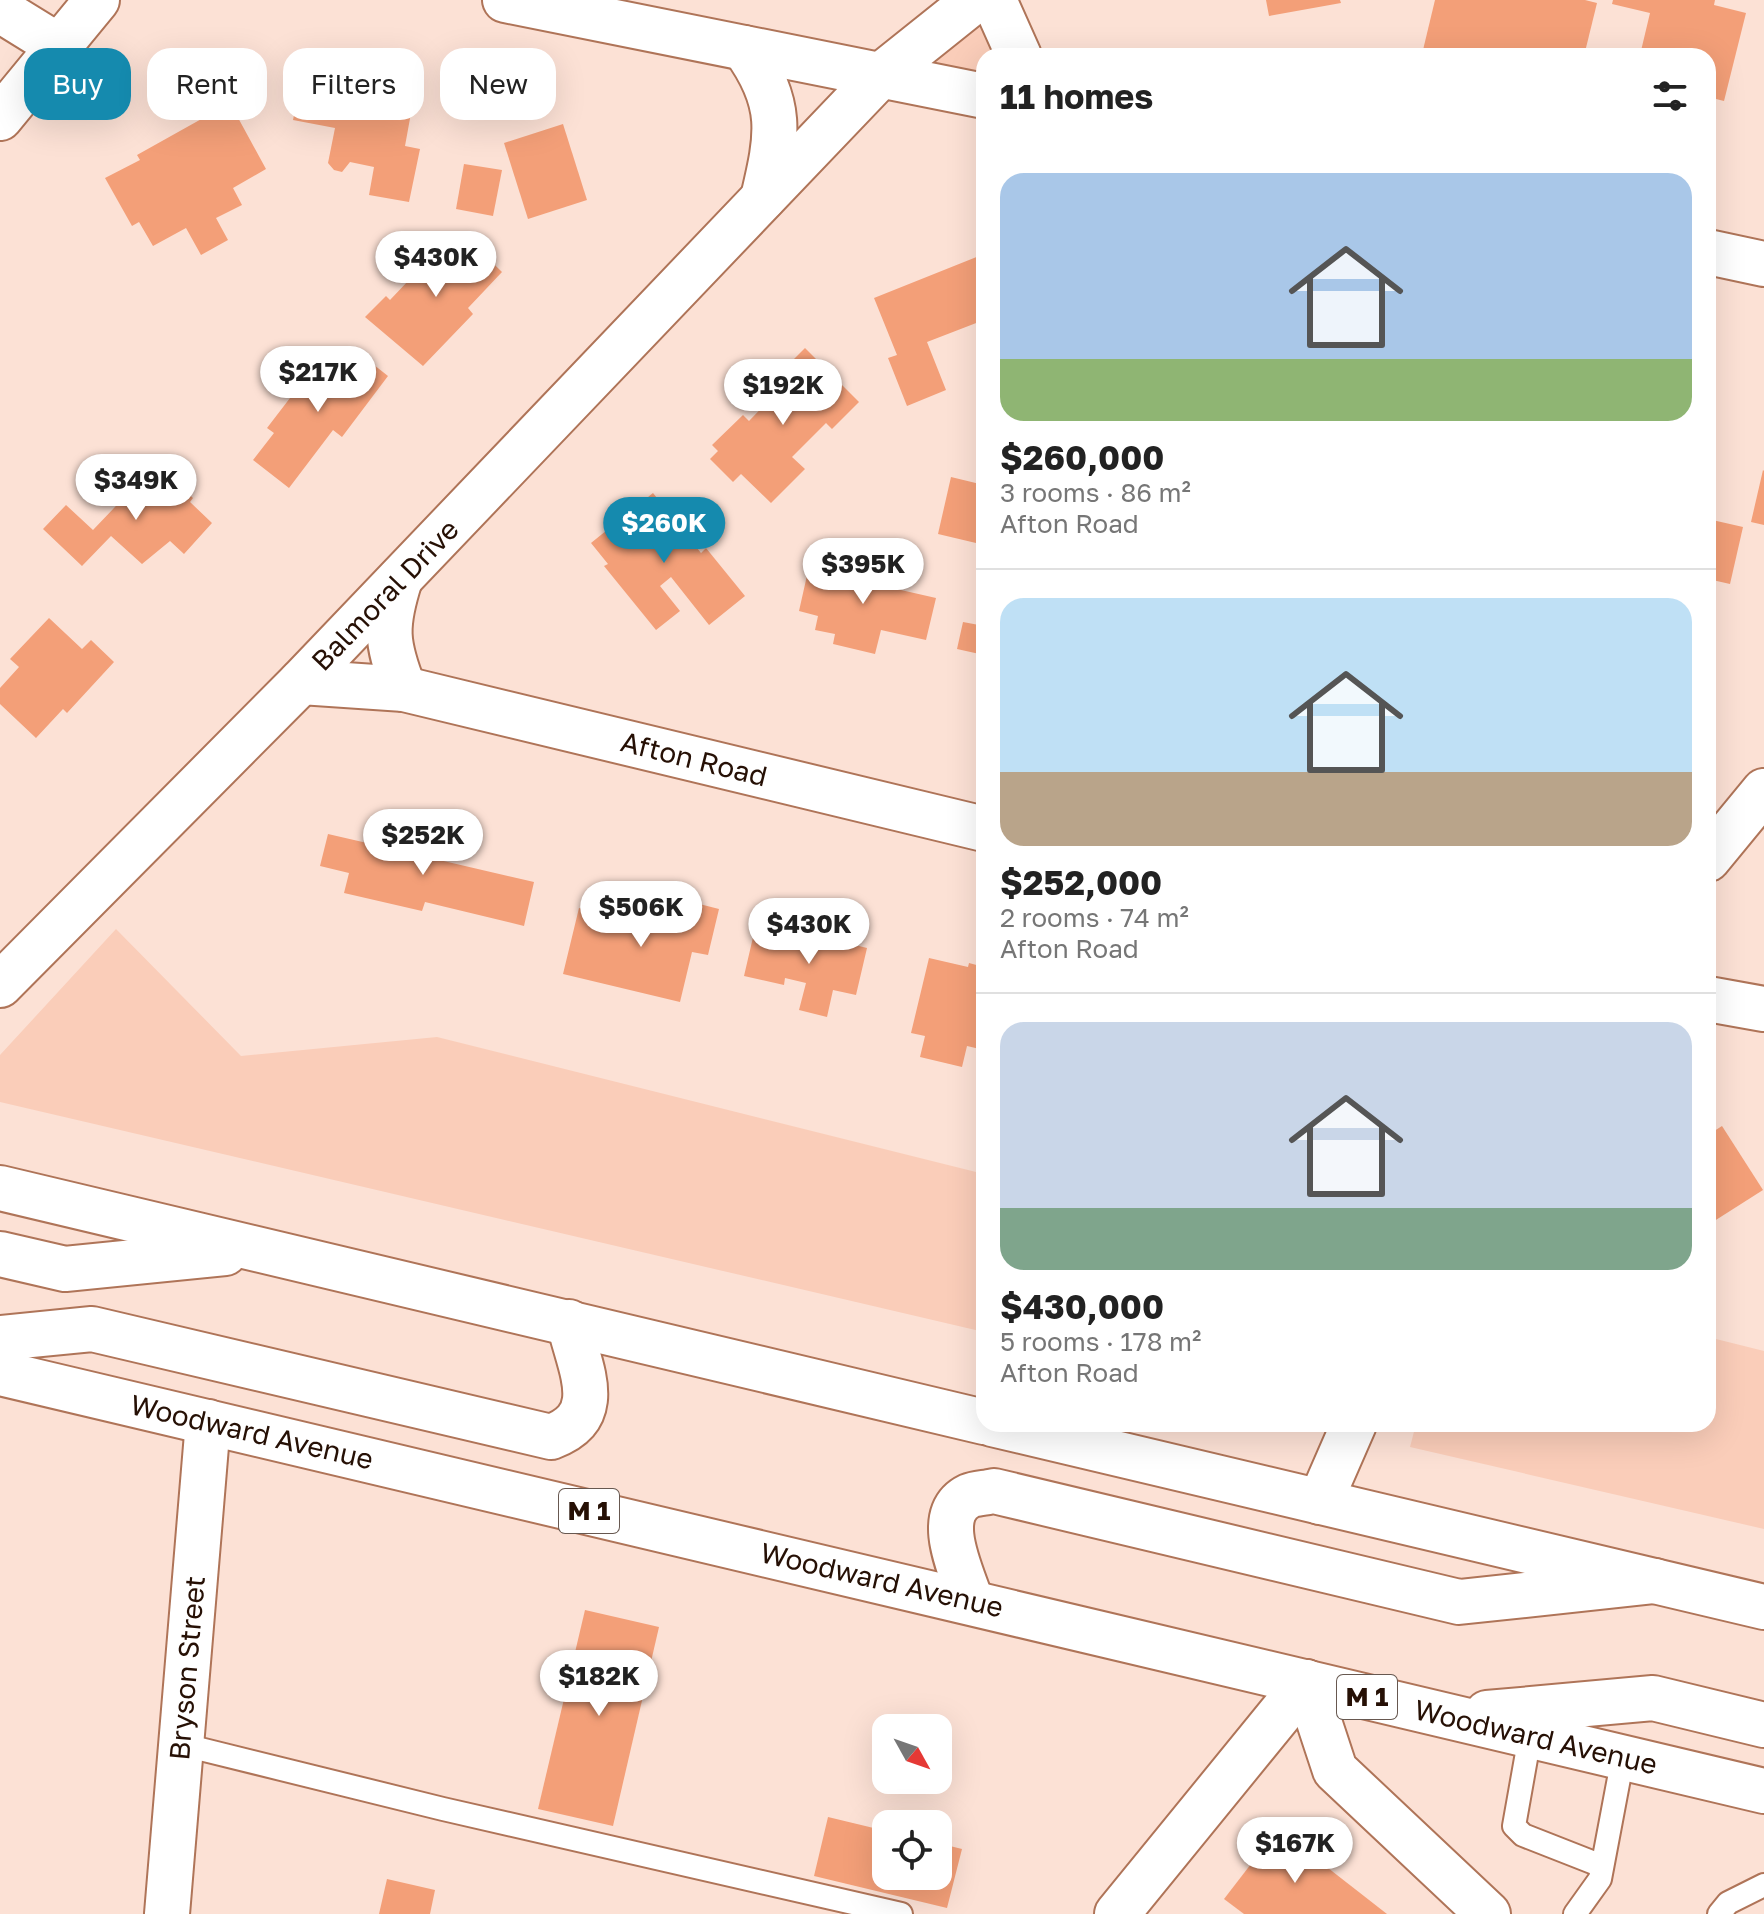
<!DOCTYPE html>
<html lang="en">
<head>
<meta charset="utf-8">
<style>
	:root { --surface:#fff; --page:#f2f2f2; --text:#222; --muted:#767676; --line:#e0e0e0; --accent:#158aae }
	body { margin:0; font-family:"Golos Text",sans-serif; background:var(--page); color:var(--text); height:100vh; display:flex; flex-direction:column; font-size:30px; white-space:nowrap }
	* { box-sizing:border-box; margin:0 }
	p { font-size:26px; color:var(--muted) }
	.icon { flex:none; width:44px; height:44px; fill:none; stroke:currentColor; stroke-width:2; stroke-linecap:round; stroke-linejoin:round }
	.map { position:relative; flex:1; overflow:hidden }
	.side { position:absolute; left:976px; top:48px; width:740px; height:1384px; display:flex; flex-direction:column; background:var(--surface); border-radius:24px; box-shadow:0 8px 32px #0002 }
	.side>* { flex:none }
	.top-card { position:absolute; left:24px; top:48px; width:760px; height:72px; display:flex; gap:16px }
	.needle { width:52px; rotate:130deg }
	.buttons { position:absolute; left:872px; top:1714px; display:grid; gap:16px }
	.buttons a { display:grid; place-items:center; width:80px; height:80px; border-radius:16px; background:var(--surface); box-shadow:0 8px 32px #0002; font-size:40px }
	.price { position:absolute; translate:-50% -68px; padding:0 18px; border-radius:28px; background:#fff; color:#222; font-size:26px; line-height:52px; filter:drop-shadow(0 2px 4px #0008) }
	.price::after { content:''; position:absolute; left:50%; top:48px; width:24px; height:18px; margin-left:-12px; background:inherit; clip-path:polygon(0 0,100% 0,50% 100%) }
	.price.active { background:var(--accent); color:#fff }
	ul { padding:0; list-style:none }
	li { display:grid; align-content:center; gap:16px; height:424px; padding:0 24px }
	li+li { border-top:2px solid var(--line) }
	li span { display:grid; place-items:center; height:248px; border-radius:24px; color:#555 }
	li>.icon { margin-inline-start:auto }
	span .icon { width:144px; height:144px; fill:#fffc; stroke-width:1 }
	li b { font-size:34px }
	h2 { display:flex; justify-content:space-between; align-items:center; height:96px; padding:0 24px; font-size:34px }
	.tag { padding:0 28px; border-radius:24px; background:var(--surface); box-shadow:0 8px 32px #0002; font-size:28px; line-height:72px }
	.tag.active { background:var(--accent); color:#fff }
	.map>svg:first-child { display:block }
	.green { fill:#facdb9 }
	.building { fill:#f39f78 }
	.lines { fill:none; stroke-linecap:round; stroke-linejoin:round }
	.lane-casing { stroke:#af7458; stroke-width:26 }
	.street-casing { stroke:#af7458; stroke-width:48 }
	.secondary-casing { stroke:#af7458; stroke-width:48 }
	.primary-casing { stroke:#af7458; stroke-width:48 }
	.lane { stroke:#fff; stroke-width:22 }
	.street { stroke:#fff; stroke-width:44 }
	.secondary { stroke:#fff; stroke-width:44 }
	.primary { stroke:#fff; stroke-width:44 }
	.labels { text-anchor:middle; stroke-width:6; stroke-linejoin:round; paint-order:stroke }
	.shield { fill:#fff; stroke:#675850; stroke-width:2 }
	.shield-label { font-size:26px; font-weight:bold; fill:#261005 }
	.street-label { font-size:28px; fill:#261005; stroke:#fff }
</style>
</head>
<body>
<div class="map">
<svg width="1764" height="1914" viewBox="0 0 1764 1914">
	<rect width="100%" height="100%" fill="#fce1d5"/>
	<g class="green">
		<path d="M 983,20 L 1001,56 L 984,56 L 984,78 L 935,65 L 939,55 Z"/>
		<path d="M 116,929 L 241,1056 L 437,1037 L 984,1174 L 984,1332 L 0,1102 L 0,1055 Z"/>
		<path d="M 1708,1337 L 1764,1351 L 1764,1529 L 1410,1447 L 1416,1424 L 1708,1424 Z"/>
	</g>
	<g class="building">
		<path d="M 1266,0 L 1340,0 L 1341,3 L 1269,16 Z"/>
		<path d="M 1435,0 L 1585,0 L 1597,3 L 1584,56 L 1446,56 L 1423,50 Z"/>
		<path d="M 1613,0 L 1715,0 L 1714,5 L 1746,13 L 1724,101 L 1708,97 L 1708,56 L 1640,55 L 1650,13 L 1612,4 Z"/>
		<path d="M 300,86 L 341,94 L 342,86 L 371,91 L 369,104 L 411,113 L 405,146 L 420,149 L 409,202 L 369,195 L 374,167 L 350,162 L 342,172 L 334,170 L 328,163 L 335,128 L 293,120 Z"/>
		<path d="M 230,103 L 266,169 L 233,188 L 242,205 L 216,218 L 228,240 L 201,255 L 186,228 L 153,246 L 139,222 L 132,226 L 105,178 L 140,160 L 137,155 Z"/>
		<path d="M 563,124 L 587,200 L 528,219 L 504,143 Z"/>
		<path d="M 464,164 L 502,170 L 493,216 L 456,209 Z"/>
		<path d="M 466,237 L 502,272 L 468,308 L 473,314 L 423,366 L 365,317 L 386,296 L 390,300 L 448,239 Z"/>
		<path d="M 984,254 L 984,320 L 927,342 L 946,390 L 907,406 L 888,358 L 897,355 L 874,298 Z"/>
		<path d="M 805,348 L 859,402 L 832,429 L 826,423 L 792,457 L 805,469 L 771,503 L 741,474 L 733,482 L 710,459 L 718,451 L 712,445 L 743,415 L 749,421 L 786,383 L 778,375 Z"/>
		<path d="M 355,350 L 388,376 L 342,437 L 333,430 L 289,488 L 253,460 L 274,433 L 267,428 L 323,355 L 341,369 Z"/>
		<path d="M 156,464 L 193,498 L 190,502 L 212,523 L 184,554 L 170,541 L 142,564 L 111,536 L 82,566 L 43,529 L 66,505 L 93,530 Z"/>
		<path d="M 1763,470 L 1764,471 L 1764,525 L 1751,522 Z"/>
		<path d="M 951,477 L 984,485 L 984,508 L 976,543 L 938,534 Z"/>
		<path d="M 653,493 L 701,553 L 706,548 L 745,596 L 709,625 L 671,577 L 660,586 L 680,611 L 656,630 L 604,566 L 608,564 L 591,543 Z"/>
		<path d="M 1708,519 L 1743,527 L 1730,584 L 1708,579 Z"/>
		<path d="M 831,558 L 883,570 L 879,585 L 936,598 L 926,640 L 881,630 L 875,654 L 833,644 L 835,634 L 815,630 L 818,616 L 799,611 L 808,571 L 827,576 Z"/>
		<path d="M 983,610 L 984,655 L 957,649 L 963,622 L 979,625 Z"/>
		<path d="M 49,618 L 82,649 L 91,640 L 114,662 L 67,713 L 63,709 L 36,738 L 0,704 L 0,688 L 19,667 L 10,659 Z"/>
		<path d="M 372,825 L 439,841 L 435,859 L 534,882 L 524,926 L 425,902 L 422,911 L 344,893 L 349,873 L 320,866 L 328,834 L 367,843 Z"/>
		<path d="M 672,897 L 719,909 L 708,955 L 692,952 L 680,1002 L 563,974 L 579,908 L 665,929 Z"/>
		<path d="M 816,928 L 852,937 L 851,944 L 867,948 L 856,995 L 833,990 L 827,1017 L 799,1010 L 806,983 L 785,978 L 784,985 L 744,976 L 754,933 L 794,943 L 796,932 L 814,936 Z"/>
		<path d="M 929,958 L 968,967 L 969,963 L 984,967 L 984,1050 L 967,1046 L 962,1067 L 920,1057 L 925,1036 L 911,1033 Z"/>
		<path d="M 1722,1126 L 1763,1190 L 1708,1225 L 1708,1135 Z"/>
		<path d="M 585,1610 L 659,1627 L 613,1826 L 538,1809 Z"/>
		<path d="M 828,1817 L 886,1831 L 886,1876 L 938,1876 L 938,1843 L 962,1849 L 947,1908 L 814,1876 Z"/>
		<path d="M 1278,1829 L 1387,1914 L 1244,1914 L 1224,1899 Z"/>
		<path d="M 387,1879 L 435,1890 L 430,1914 L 379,1914 Z"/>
	</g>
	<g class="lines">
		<g class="lane-casing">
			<g id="lane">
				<path d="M 1530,1736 L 1514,1826 L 1523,1835 L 1602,1866"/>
				<path d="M 180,1744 L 443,1809 L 901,1914"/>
				<path d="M 1575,1914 L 1600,1879 L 1623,1757"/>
				<path d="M 1719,1914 L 1728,1903 L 1764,1885"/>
			</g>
		</g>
		<g class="street-casing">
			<g id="street">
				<path d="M 505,0 L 984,96"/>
				<path d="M 994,0 L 1019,56"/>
				<path d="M 744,48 C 784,103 778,135 763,198"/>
				<path d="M 1708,252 L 1764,264"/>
				<path d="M 400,579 C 385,626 386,643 404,689"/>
				<path d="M 301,682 L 404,689 L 984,829"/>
				<path d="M 1708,859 L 1764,791"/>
				<path d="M 0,985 L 301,682 L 880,76 L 975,0"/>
				<path d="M 1708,999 L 1764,1009"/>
				<path d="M 1320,1502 L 1354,1424"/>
				<path d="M 1306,1682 L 1335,1770 L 1488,1914"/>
				<path d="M 167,1914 L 208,1422"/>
				<path d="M 1117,1914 L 1306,1682"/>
			</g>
		</g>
		<g class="secondary-casing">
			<g id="secondary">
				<path d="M 0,10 L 60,47"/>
				<path d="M 0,118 L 97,0"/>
			</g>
		</g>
		<g class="primary-casing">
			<g id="primary">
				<path d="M 0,1188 L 984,1422"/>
				<path d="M 0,1254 L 65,1269 L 225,1253"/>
				<path d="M 0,1338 L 92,1329 L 551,1437 C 608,1416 579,1368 569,1322"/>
				<path d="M 0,1373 L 1764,1791"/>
				<path d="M 992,1424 L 1764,1607"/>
				<path d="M 971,1601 C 962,1573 932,1514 969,1496 C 976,1493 986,1493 994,1491 L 1459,1602 L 1655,1581"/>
				<path d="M 1487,1713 L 1653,1698 L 1764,1725"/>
			</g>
		</g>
		<use href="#lane" class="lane"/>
		<use href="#street" class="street"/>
		<use href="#secondary" class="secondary"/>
		<use href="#primary" class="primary"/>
	</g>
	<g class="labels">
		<g class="shield">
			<rect x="559" y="1489" width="60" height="44" rx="6"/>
			<rect x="1337" y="1675" width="60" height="44" rx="6"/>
		</g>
		<g class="shield-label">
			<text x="589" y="1520">M 1</text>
			<text x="1367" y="1706">M 1</text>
		</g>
		<g class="street-label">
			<text transform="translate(385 595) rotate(-46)" y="10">Balmoral Drive</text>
			<text transform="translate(694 759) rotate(14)" y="10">Afton Road</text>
			<text transform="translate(252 1432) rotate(13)" y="10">Woodward Avenue</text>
			<text transform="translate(882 1580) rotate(13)" y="10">Woodward Avenue</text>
			<text transform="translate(187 1668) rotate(-85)" y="10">Bryson Street</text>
			<text transform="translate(1536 1737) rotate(13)" y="10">Woodward Avenue</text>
		</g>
	</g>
</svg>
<div class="buttons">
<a><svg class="needle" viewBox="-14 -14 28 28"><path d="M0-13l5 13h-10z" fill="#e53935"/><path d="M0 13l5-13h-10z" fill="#767676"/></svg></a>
<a><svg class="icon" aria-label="locate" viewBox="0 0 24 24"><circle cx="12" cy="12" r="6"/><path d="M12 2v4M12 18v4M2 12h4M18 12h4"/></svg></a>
</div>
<b class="price" style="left:436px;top:299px">$430K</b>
<b class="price" style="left:318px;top:414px">$217K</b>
<b class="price" style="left:783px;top:427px">$192K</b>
<b class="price" style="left:136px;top:522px">$349K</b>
<b class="price active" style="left:664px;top:565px">$260K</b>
<b class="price" style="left:863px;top:606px">$395K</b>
<b class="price" style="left:423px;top:877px">$252K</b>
<b class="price" style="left:641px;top:949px">$506K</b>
<b class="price" style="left:809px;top:966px">$430K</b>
<b class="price" style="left:599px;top:1718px">$182K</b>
<b class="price" style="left:1295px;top:1885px">$167K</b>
<div class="top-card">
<a class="tag active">Buy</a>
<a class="tag">Rent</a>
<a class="tag">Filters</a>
<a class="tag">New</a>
</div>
<section class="side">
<h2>11 homes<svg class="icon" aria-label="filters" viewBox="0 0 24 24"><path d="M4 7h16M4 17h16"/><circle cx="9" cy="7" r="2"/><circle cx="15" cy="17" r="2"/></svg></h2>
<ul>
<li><span style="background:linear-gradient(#a9c7e8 75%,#8fb573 0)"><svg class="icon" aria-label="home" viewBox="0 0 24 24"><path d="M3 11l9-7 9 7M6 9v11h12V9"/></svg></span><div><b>$260,000</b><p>3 rooms · 86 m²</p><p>Afton Road</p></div></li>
<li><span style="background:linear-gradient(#bfe0f5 70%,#b9a48a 0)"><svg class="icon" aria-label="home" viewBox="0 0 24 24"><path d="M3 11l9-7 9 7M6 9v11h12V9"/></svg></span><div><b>$252,000</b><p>2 rooms · 74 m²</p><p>Afton Road</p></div></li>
<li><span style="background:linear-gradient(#c9d6e8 75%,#7fa58c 0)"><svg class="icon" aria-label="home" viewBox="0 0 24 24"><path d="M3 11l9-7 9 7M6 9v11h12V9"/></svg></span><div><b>$430,000</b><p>5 rooms · 178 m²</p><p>Afton Road</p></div></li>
</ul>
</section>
</div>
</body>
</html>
